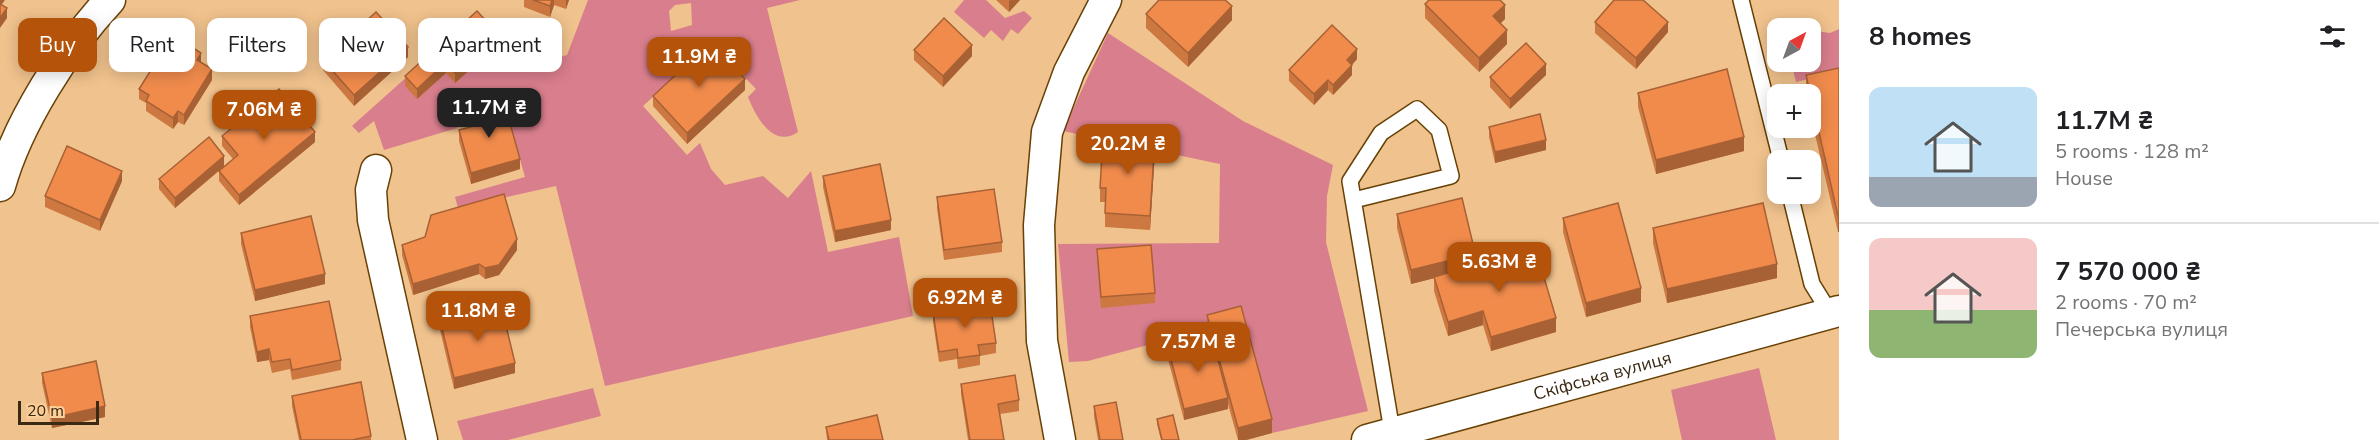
<!DOCTYPE html>
<html lang="en">
<head>
<meta charset="utf-8">
<style>
	:root { --surface:#fff; --page:#f6f6f6; --text:#202124; --muted:#757577; --line:#e0e0e0; --accent:#b45309 }
	body { margin:0; font-family:"Nunito Sans",sans-serif; background:var(--page); color:var(--text); height:100vh; display:flex; flex-direction:column; font-size:22px; white-space:nowrap }
	* { box-sizing:border-box; margin:0 }
	p { font-size:20px; color:var(--muted) }
	.icon { flex:none; width:33px; height:33px; fill:none; stroke:currentColor; stroke-width:2; stroke-linecap:round; stroke-linejoin:round }
	.map { position:relative; flex:1; overflow:hidden }
	.panel { display:flex; flex-direction:column; background:var(--surface); width:540px }
	.panel>* { flex:none }
	.hud { position:absolute; left:18px; top:18px; width:570px; height:54px; display:flex; gap:12px }
	.needle { width:39px; rotate:41deg }
	.controls { position:absolute; left:1767px; top:18px; display:grid; gap:12px }
	.controls a { display:grid; place-items:center; width:54px; height:54px; border-radius:12px; background:var(--surface); box-shadow:0 3px 15px #0003; font-size:30px }
	.scale { position:absolute; left:18px; bottom:15px; width:81px; box-sizing:border-box; padding-left:6px; border:3px solid #3a2913; border-top:0; font-size:16px; line-height:21px; white-space:nowrap; color:#3a2913; -webkit-text-stroke:4px #fdcf9a; paint-order:stroke }
	.price { position:absolute; translate:-50% -51px; padding:0 14px; border-radius:12px; background:var(--accent); color:#fff; font-size:20px; line-height:39px; filter:drop-shadow(0 2px 3px #0008) }
	.price::after { content:''; position:absolute; left:50%; top:36px; width:18px; height:14px; margin-left:-9px; background:inherit; clip-path:polygon(0 0,100% 0,50% 100%) }
	.price.current { background:#222; color:#fff }
	ul { padding:0; list-style:none }
	li { display:flex; align-items:center; gap:18px; height:150px; padding:0 30px }
	li+li { border-top:2px solid var(--line) }
	li span { display:grid; place-items:center; flex:none; width:168px; height:120px; border-radius:12px; color:#555 }
	li>.icon { margin-inline-start:auto }
	span .icon { width:72px; height:72px; fill:#fffc; stroke-width:1 }
	li b { font-size:26px }
	h2 { display:flex; justify-content:space-between; align-items:center; height:72px; padding:0 30px; font-size:26px }
	.chip { padding:0 21px; border-radius:12px; background:var(--surface); box-shadow:0 3px 15px #0003; font-size:21px; line-height:54px }
	.chip.current { background:var(--accent); color:#fff }
	main { display:flex; flex:1; min-height:0 }
	.map>svg:first-child { display:block }
	.green { fill:#d97e8d; fill-rule:evenodd }
	.lines { fill:none; stroke-linecap:round; stroke-linejoin:round }
	.lane-casing { stroke:#674105; stroke-width:18 }
	.street-casing { stroke:#674105; stroke-width:33 }
	.lane { stroke:#fff; stroke-width:15 }
	.street { stroke:#fff; stroke-width:30 }
	.wall { fill:#ce7841 }
	.shaded-wall { fill:#a86135 }
	.building { fill:#f08b4c; stroke:#a86135; stroke-width:1.5 }
	.labels { text-anchor:middle; stroke-width:4.5; stroke-linejoin:round; paint-order:stroke }
	.street-label { font-size:18px; fill:#3a2913; stroke:#fdcf9a }
</style>
</head>
<body>
<main>
<div class="map">
<svg width="1839" height="440" viewBox="0 0 1839 440">
	<rect width="100%" height="100%" fill="#f0c28d"/>
	<g class="green">
		<path d="M 588,0 L 800,0 L 767,8 L 798,132 C 773,149 756,117 748,97 L 756,89 L 712,43 L 643,106 L 687,155 L 700,143 L 711,169 L 725,185 L 763,176 L 788,198 L 811,171 L 828,252 L 899,237 L 913,316 L 605,386 L 556,186 L 458,208 L 455,197 L 525,177 L 504,104 L 454,119 L 457,128 L 384,150 L 374,121 L 359,133 L 352,126 L 478,13 L 527,65 L 567,55 ZM 691,3 L 692,25 L 671,31 L 669,11 L 675,5 Z"/>
		<path d="M 964,0 L 986,0 L 1005,18 L 1024,11 L 1032,18 L 1018,34 L 1011,29 L 1003,41 L 991,30 L 984,38 L 954,12 Z"/>
		<path d="M 1810,22 L 1816,31 L 1830,33 L 1839,29 L 1839,72 L 1796,82 L 1791,62 L 1810,62 L 1810,28 L 1785,28 Z"/>
		<path d="M 1108,33 L 1243,121 L 1333,165 L 1327,196 L 1326,242 L 1368,411 L 1272,433 L 1241,320 L 1088,361 L 1069,362 L 1058,244 L 1219,243 L 1220,164 L 1063,131 Z"/>
		<path d="M 1759,368 L 1776,440 L 1682,440 L 1671,390 Z"/>
		<path d="M 593,388 L 601,416 L 508,440 L 463,440 L 457,421 Z"/>
	</g>
	<g class="lines">
		<g class="lane-casing">
			<g id="lane">
				<path d="M 1741,0 L 1781,160"/>
				<path d="M 1790,194 L 1812,284 L 1830,313"/>
				<path d="M 1354,200 L 1451,176 L 1439,130 L 1417,109 L 1381,133 L 1350,181 L 1393,437"/>
			</g>
		</g>
		<g class="street-casing">
			<g id="street">
				<path d="M 376,170 L 371,190 L 373,220 L 422,440"/>
				<path d="M 0,186 C 17,124 66,47 110,0"/>
				<path d="M 1060,440 L 1042,341 L 1039,225 L 1047,132 L 1069,72 L 1106,0"/>
				<path id="s1" d="M 1367,440 L 1839,311"/>
			</g>
		</g>
		<use href="#lane" class="lane"/>
		<use href="#street" class="street"/>
	</g>
	<g class="wall">
		<path d="M 524,0 L 569,0 L 566,9 L 554,5 L 550,17 L 524,7 Z"/>
		<path d="M 996,0 L 1020,0 L 1009,12 Z"/>
		<path d="M 1425,4 L 1505,19 L 1500,23 L 1507,44 L 1479,72 L 1425,18 Z"/>
		<path d="M 1146,14 L 1232,20 L 1188,67 L 1146,28 Z"/>
		<path d="M 1595,22 L 1668,32 L 1636,69 L 1595,33 Z"/>
		<path d="M 498,45 L 455,83 L 446,73 L 417,99 L 405,86 L 405,76 Z"/>
		<path d="M 914,50 L 972,56 L 943,87 L 914,60 Z"/>
		<path d="M 408,57 L 354,106 L 323,70 L 323,60 Z"/>
		<path d="M 1357,59 L 1352,65 L 1352,75 L 1333,95 L 1328,90 L 1314,105 L 1289,81 L 1289,70 Z"/>
		<path d="M 201,62 L 212,80 L 184,125 L 178,122 L 173,129 L 146,111 L 146,103 L 139,99 L 139,89 Z"/>
		<path d="M 1839,68 L 1838,232 L 1810,113 L 1810,94 L 1806,94 L 1806,75 Z"/>
		<path d="M 1546,75 L 1510,109 L 1490,87 L 1490,77 Z"/>
		<path d="M 745,90 L 687,144 L 653,106 L 653,96 Z"/>
		<path d="M 1638,93 L 1744,151 L 1656,174 L 1638,107 Z"/>
		<path d="M 470,112 L 520,169 L 471,184 L 459,141 L 459,130 L 471,127 L 470,123 Z"/>
		<path d="M 1489,127 L 1546,150 L 1495,163 L 1489,137 Z"/>
		<path d="M 222,136 L 315,142 L 239,205 L 219,181 L 219,171 L 175,208 L 159,189 L 159,179 L 224,166 L 233,159 L 222,146 Z"/>
		<path d="M 1155,151 L 1150,230 L 1105,227 L 1105,202 L 1100,202 L 1100,188 Z"/>
		<path d="M 823,176 L 891,230 L 835,242 L 823,187 Z"/>
		<path d="M 122,181 L 100,231 L 45,207 L 45,196 Z"/>
		<path d="M 937,197 L 1002,242 L 1002,252 L 944,260 L 937,208 Z"/>
		<path d="M 1397,214 L 1473,258 L 1463,260 L 1463,268 L 1556,332 L 1491,351 L 1483,325 L 1448,336 L 1434,291 L 1434,278 L 1411,284 L 1397,228 Z"/>
		<path d="M 1563,218 L 1641,302 L 1586,317 L 1563,232 Z"/>
		<path d="M 1653,228 L 1777,278 L 1667,303 L 1653,243 Z"/>
		<path d="M 241,233 L 325,284 L 255,301 L 241,244 Z"/>
		<path d="M 402,245 L 517,250 L 499,275 L 485,279 L 479,274 L 413,295 L 402,255 Z"/>
		<path d="M 1097,249 L 1155,293 L 1155,303 L 1101,308 L 1097,260 Z"/>
		<path d="M 933,312 L 996,343 L 996,353 L 980,356 L 980,365 L 958,369 L 957,359 L 939,362 L 933,322 Z"/>
		<path d="M 1207,315 L 1272,433 L 1246,440 L 1238,440 L 1228,404 L 1228,409 L 1184,420 L 1168,359 L 1168,348 L 1209,338 L 1207,330 Z"/>
		<path d="M 250,316 L 341,360 L 341,370 L 292,380 L 290,369 L 272,373 L 269,360 L 257,362 L 250,327 Z"/>
		<path d="M 440,320 L 515,373 L 454,389 L 440,330 Z"/>
		<path d="M 42,373 L 105,417 L 52,428 L 42,383 Z"/>
		<path d="M 961,384 L 1019,400 L 1019,411 L 1000,414 L 1004,440 L 968,440 L 961,394 Z"/>
		<path d="M 292,396 L 371,436 L 371,440 L 299,440 L 292,406 Z"/>
		<path d="M 1094,406 L 1123,440 L 1098,440 L 1094,416 Z"/>
		<path d="M 1157,419 L 1179,440 L 1161,440 L 1157,424 Z"/>
		<path d="M 826,427 L 883,440 L 827,440 Z"/>
	</g>
	<g class="shaded-wall">
		<path d="M 0,0 L 5,0 L 0,7 Z"/>
		<path d="M 552,0 L 554,0 L 554,5 L 550,17 L 550,6 Z"/>
		<path d="M 566,0 L 569,0 L 566,9 Z"/>
		<path d="M 1011,0 L 1020,0 L 1009,12 L 1009,1 Z"/>
		<path d="M 1505,5 L 1505,19 L 1493,31 L 1493,16 Z"/>
		<path d="M 1232,6 L 1232,20 L 1188,67 L 1188,53 Z"/>
		<path d="M 7,8 L 7,18 L 0,28 L 0,18 Z"/>
		<path d="M 1668,22 L 1668,32 L 1636,69 L 1636,58 Z"/>
		<path d="M 1507,30 L 1507,44 L 1479,72 L 1479,58 Z"/>
		<path d="M 498,34 L 498,45 L 455,83 L 455,73 Z"/>
		<path d="M 972,45 L 972,56 L 943,87 L 943,76 Z"/>
		<path d="M 408,47 L 408,57 L 354,106 L 354,95 Z"/>
		<path d="M 1357,49 L 1357,59 L 1348,69 L 1352,65 L 1352,75 L 1333,95 L 1333,85 L 1347,60 Z"/>
		<path d="M 201,53 L 201,64 L 197,60 Z"/>
		<path d="M 446,62 L 446,73 L 417,99 L 417,89 Z"/>
		<path d="M 1546,64 L 1546,75 L 1510,109 L 1510,99 Z"/>
		<path d="M 212,69 L 212,80 L 184,125 L 184,115 Z"/>
		<path d="M 745,79 L 745,90 L 687,144 L 687,133 Z"/>
		<path d="M 1328,80 L 1328,90 L 1314,105 L 1314,94 Z"/>
		<path d="M 178,111 L 178,122 L 173,129 L 173,118 Z"/>
		<path d="M 315,132 L 315,142 L 239,205 L 239,195 Z"/>
		<path d="M 1155,137 L 1155,151 L 1150,230 L 1150,216 Z"/>
		<path d="M 1744,137 L 1744,151 L 1656,174 L 1656,160 Z"/>
		<path d="M 1546,140 L 1546,150 L 1495,163 L 1495,152 Z"/>
		<path d="M 224,156 L 224,166 L 175,208 L 175,198 Z"/>
		<path d="M 520,159 L 520,169 L 471,184 L 471,173 Z"/>
		<path d="M 122,171 L 122,181 L 100,231 L 100,220 Z"/>
		<path d="M 1839,215 L 1839,232 L 1838,232 L 1838,216 Z"/>
		<path d="M 891,220 L 891,230 L 835,242 L 835,231 Z"/>
		<path d="M 517,239 L 517,250 L 499,275 L 485,279 L 485,268 Z"/>
		<path d="M 1473,244 L 1473,258 L 1463,260 L 1463,271 L 1411,284 L 1411,270 L 1460,247 Z"/>
		<path d="M 479,264 L 479,274 L 413,295 L 413,284 Z"/>
		<path d="M 1777,264 L 1777,278 L 1667,303 L 1667,289 Z"/>
		<path d="M 325,274 L 325,284 L 255,301 L 255,290 Z"/>
		<path d="M 1641,288 L 1641,302 L 1586,317 L 1586,303 Z"/>
		<path d="M 1483,311 L 1483,325 L 1448,336 L 1448,322 Z"/>
		<path d="M 1556,318 L 1556,332 L 1491,351 L 1491,337 Z"/>
		<path d="M 269,349 L 269,360 L 257,362 L 257,352 Z"/>
		<path d="M 515,363 L 515,373 L 454,389 L 454,378 Z"/>
		<path d="M 1228,398 L 1228,409 L 1184,420 L 1184,409 Z"/>
		<path d="M 105,406 L 105,417 L 52,428 L 52,418 Z"/>
		<path d="M 1272,419 L 1272,433 L 1246,440 L 1238,440 L 1238,428 Z"/>
	</g>
	<g class="building">
		<path d="M 533,0 L 552,0 L 550,6 Z"/>
		<path d="M 1159,0 L 1225,0 L 1232,6 L 1188,53 L 1146,14 Z"/>
		<path d="M 1429,0 L 1500,0 L 1505,5 L 1493,16 L 1507,30 L 1479,58 L 1425,4 Z"/>
		<path d="M 1614,0 L 1643,0 L 1668,22 L 1636,58 L 1595,22 Z"/>
		<path d="M 0,4 L 7,8 L 0,18 Z"/>
		<path d="M 477,11 L 498,34 L 455,73 L 446,62 L 417,89 L 405,76 Z"/>
		<path d="M 376,12 L 408,47 L 354,95 L 323,60 Z"/>
		<path d="M 944,18 L 972,45 L 943,76 L 914,50 Z"/>
		<path d="M 1332,25 L 1357,49 L 1347,60 L 1352,65 L 1333,85 L 1328,80 L 1314,94 L 1289,70 Z"/>
		<path d="M 173,35 L 201,53 L 197,60 L 212,69 L 184,115 L 178,111 L 173,118 L 146,101 L 149,95 L 139,89 Z"/>
		<path d="M 711,42 L 745,79 L 687,133 L 653,96 Z"/>
		<path d="M 1526,43 L 1546,64 L 1510,99 L 1490,77 Z"/>
		<path d="M 1839,68 L 1839,215 L 1838,216 L 1806,75 Z"/>
		<path d="M 1727,69 L 1744,137 L 1656,160 L 1638,93 Z"/>
		<path d="M 279,89 L 315,132 L 239,195 L 219,171 L 238,155 L 222,136 Z"/>
		<path d="M 504,102 L 520,159 L 471,173 L 459,130 L 474,126 L 470,112 Z"/>
		<path d="M 1540,114 L 1546,140 L 1495,152 L 1489,127 Z"/>
		<path d="M 1109,134 L 1155,137 L 1150,216 L 1105,213 L 1106,188 L 1100,188 L 1102,154 L 1108,154 Z"/>
		<path d="M 209,137 L 224,156 L 175,198 L 159,179 Z"/>
		<path d="M 67,146 L 122,171 L 100,220 L 45,196 Z"/>
		<path d="M 880,164 L 891,220 L 835,231 L 823,176 Z"/>
		<path d="M 994,189 L 1002,242 L 944,250 L 937,197 Z"/>
		<path d="M 504,194 L 517,239 L 499,265 L 485,268 L 479,264 L 413,284 L 402,245 L 425,237 L 431,215 Z"/>
		<path d="M 1462,198 L 1473,244 L 1460,247 L 1463,257 L 1411,270 L 1397,214 Z"/>
		<path d="M 1618,203 L 1641,288 L 1586,303 L 1563,218 Z"/>
		<path d="M 1763,203 L 1777,264 L 1667,289 L 1653,228 Z"/>
		<path d="M 311,216 L 325,274 L 255,290 L 241,233 Z"/>
		<path d="M 1151,245 L 1155,293 L 1101,297 L 1097,249 Z"/>
		<path d="M 1535,247 L 1556,318 L 1491,337 L 1483,311 L 1448,322 L 1434,277 Z"/>
		<path d="M 329,301 L 341,360 L 292,370 L 290,359 L 272,362 L 269,349 L 257,352 L 250,316 Z"/>
		<path d="M 990,303 L 996,343 L 978,345 L 980,355 L 958,358 L 957,349 L 939,352 L 933,312 Z"/>
		<path d="M 501,305 L 515,363 L 454,378 L 440,320 Z"/>
		<path d="M 1241,306 L 1272,419 L 1238,428 L 1207,315 Z"/>
		<path d="M 1212,337 L 1228,398 L 1184,409 L 1168,348 Z"/>
		<path d="M 96,361 L 105,406 L 52,418 L 42,373 Z"/>
		<path d="M 1015,375 L 1019,400 L 998,404 L 1004,440 L 970,440 L 961,384 Z"/>
		<path d="M 361,382 L 371,436 L 352,440 L 301,440 L 292,396 Z"/>
		<path d="M 1116,402 L 1123,440 L 1100,440 L 1094,406 Z"/>
		<path d="M 877,415 L 883,440 L 829,440 L 826,427 Z"/>
		<path d="M 1173,415 L 1179,440 L 1162,440 L 1157,419 Z"/>
	</g>
	<g class="labels">
		<g class="street-label">
			<text dy="6" stroke="none"><textPath href="#s1" startOffset="244">Скіфська вулиця</textPath></text>
		</g>
	</g>
</svg>
<div class="controls">
<a><svg class="needle" viewBox="-14 -14 28 28"><path d="M0-13l5 13h-10z" fill="#e53935"/><path d="M0 13l5-13h-10z" fill="#757577"/></svg></a>
<a>+</a>
<a>−</a>
</div>
<div class="scale">20 m</div>
<b class="price" style="left:699px;top:88px">11.9M ₴</b>
<b class="price current" style="left:489px;top:139px">11.7M ₴</b>
<b class="price" style="left:264px;top:141px">7.06M ₴</b>
<b class="price" style="left:1128px;top:175px">20.2M ₴</b>
<b class="price" style="left:1499px;top:293px">5.63M ₴</b>
<b class="price" style="left:965px;top:329px">6.92M ₴</b>
<b class="price" style="left:478px;top:342px">11.8M ₴</b>
<b class="price" style="left:1198px;top:373px">7.57M ₴</b>
<div class="hud">
<a class="chip current">Buy</a>
<a class="chip">Rent</a>
<a class="chip">Filters</a>
<a class="chip">New</a>
<a class="chip">Apartment</a>
</div>
</div>
<section class="panel">
<h2>8 homes<svg class="icon" aria-label="filters" viewBox="0 0 24 24"><path d="M4 7h16M4 17h16"/><circle cx="9" cy="7" r="2"/><circle cx="15" cy="17" r="2"/></svg></h2>
<ul>
<li><span style="background:linear-gradient(#bfe0f5 75%,#9aa5b1 0)"><svg class="icon" aria-label="home" viewBox="0 0 24 24"><path d="M3 11l9-7 9 7M6 9v11h12V9"/></svg></span><div><b>11.7M ₴</b><p>5 rooms · 128 m²</p><p>House</p></div></li>
<li><span style="background:linear-gradient(#f6c9c9 60%,#8fb573 0)"><svg class="icon" aria-label="home" viewBox="0 0 24 24"><path d="M3 11l9-7 9 7M6 9v11h12V9"/></svg></span><div><b>7 570 000 ₴</b><p>2 rooms · 70 m²</p><p>Печерська вулиця</p></div></li>
</ul>
</section>
</main>
</body>
</html>
